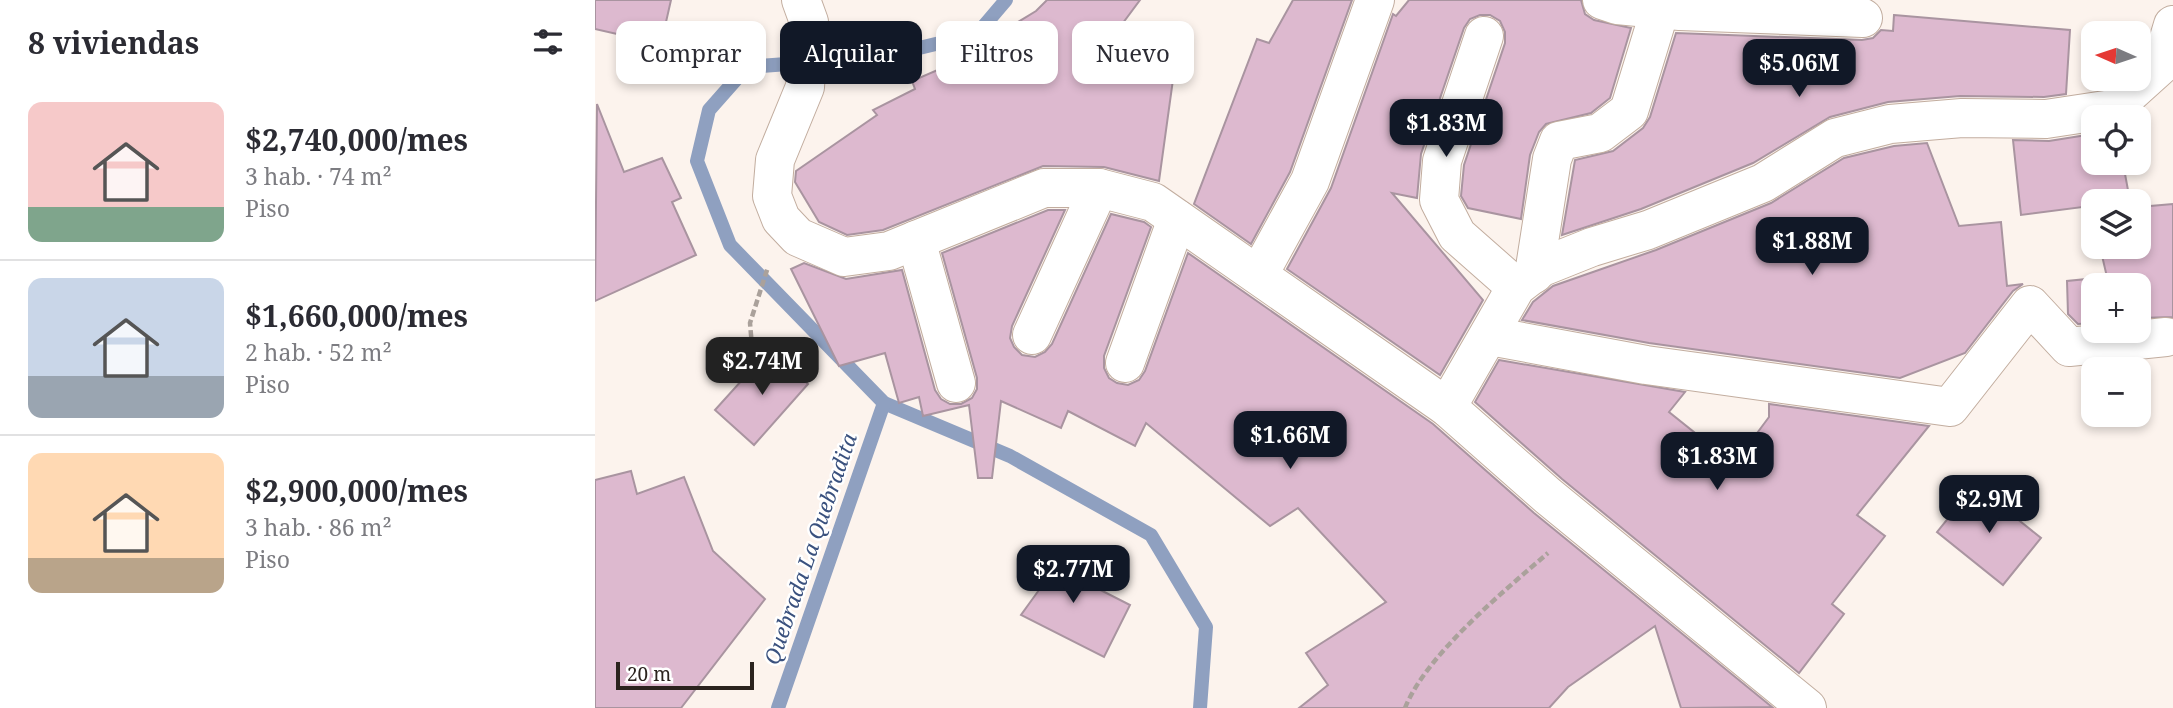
<!DOCTYPE html>
<html lang="es">
<head>
<meta charset="utf-8">
<style>
	:root { --surface:#fff; --page:#f2f2f3; --text:#2b2b33; --muted:#7c7c81; --line:#e1e1e2; --accent:#111827 }
	body { margin:0; font-family:"Noto Serif",serif; background:var(--page); color:var(--text); height:100vh; display:flex; flex-direction:column; font-size:26px; white-space:nowrap }
	* { box-sizing:border-box; margin:0 }
	p { font-size:23px; color:var(--muted) }
	.icon { flex:none; width:38px; height:38px; fill:none; stroke:currentColor; stroke-width:2; stroke-linecap:round; stroke-linejoin:round }
	.map { position:relative; flex:1; overflow:hidden }
	.details { display:flex; flex-direction:column; background:var(--surface); width:595px }
	.details>* { flex:none }
	.hud { position:absolute; left:21px; top:21px; width:665px; height:63px; display:flex; gap:14px }
	.needle { width:46px; rotate:273deg }
	.controls { position:absolute; left:1486px; top:21px; display:grid; gap:14px }
	.controls a { display:grid; place-items:center; width:70px; height:70px; border-radius:14px; background:var(--surface); box-shadow:0 4px 10px #0003; font-size:35px }
	.scale { position:absolute; left:21px; bottom:18px; width:138px; box-sizing:border-box; padding-left:7px; border:4px solid #2b231e; border-top:0; font-size:19px; line-height:24px; white-space:nowrap; color:#2b231e; -webkit-text-stroke:5px #fff; paint-order:stroke }
	.price { position:absolute; translate:-50% -60px; padding:0 16px; border-radius:14px; background:var(--accent); color:#fff; font-size:23px; line-height:46px; filter:drop-shadow(0 2px 4px #0008) }
	.price::after { content:''; position:absolute; left:50%; top:42px; width:21px; height:16px; margin-left:-10px; background:inherit; clip-path:polygon(0 0,100% 0,50% 100%) }
	.price.on { background:#222; color:#fff }
	ul { padding:0; list-style:none }
	li { display:flex; align-items:center; gap:21px; height:175px; padding:0 28px }
	li+li { border-top:2px solid var(--line) }
	li span { display:grid; place-items:center; flex:none; width:196px; height:140px; border-radius:14px; color:#555 }
	li>.icon { margin-inline-start:auto }
	span .icon { width:84px; height:84px; fill:#fffc; stroke-width:1 }
	li b { font-size:30px }
	h2 { display:flex; justify-content:space-between; align-items:center; height:84px; padding:0 28px; font-size:30px }
	.tag { padding:0 24px; border-radius:14px; background:var(--surface); box-shadow:0 4px 10px #0003; font-size:24px; line-height:63px }
	.tag.on { background:var(--accent); color:#fff }
	main { display:flex; flex:1; min-height:0 }
	.map>svg:first-child { display:block }
	.lines { fill:none; stroke-linecap:round; stroke-linejoin:round }
	.stream { stroke:#8fa0c0; stroke-width:14 }
	.building { fill:#ddb9cf; stroke:#a994a0; stroke-width:2 }
	.minor-casing { stroke:#c2ad9f; stroke-width:40 }
	.path { stroke:#aaa19b; stroke-width:4.5; stroke-dasharray:7 3.5; stroke-linecap:butt }
	.minor { stroke:#fff; stroke-width:38 }
	.labels { text-anchor:middle; stroke-width:5; stroke-linejoin:round; paint-order:stroke }
	.water-label { font-size:21px; font-style:italic; fill:#3a517e; stroke:#fff }
</style>
</head>
<body>
<main>
<section class="details">
<h2>8 viviendas<svg class="icon" aria-label="filters" viewBox="0 0 24 24"><path d="M4 7h16M4 17h16"/><circle cx="9" cy="7" r="2"/><circle cx="15" cy="17" r="2"/></svg></h2>
<ul>
<li><span style="background:linear-gradient(#f6c9c9 75%,#7fa58c 0)"><svg class="icon" aria-label="home" viewBox="0 0 24 24"><path d="M3 11l9-7 9 7M6 9v11h12V9"/></svg></span><div><b>$2,740,000/mes</b><p>3 hab. · 74 m²</p><p>Piso</p></div></li>
<li><span style="background:linear-gradient(#c9d6e8 70%,#9aa5b1 0)"><svg class="icon" aria-label="home" viewBox="0 0 24 24"><path d="M3 11l9-7 9 7M6 9v11h12V9"/></svg></span><div><b>$1,660,000/mes</b><p>2 hab. · 52 m²</p><p>Piso</p></div></li>
<li><span style="background:linear-gradient(#ffd9b3 75%,#b9a48a 0)"><svg class="icon" aria-label="home" viewBox="0 0 24 24"><path d="M3 11l9-7 9 7M6 9v11h12V9"/></svg></span><div><b>$2,900,000/mes</b><p>3 hab. · 86 m²</p><p>Piso</p></div></li>
</ul>
</section>
<div class="map">
<svg width="1578" height="708" viewBox="0 0 1578 708">
	<rect width="100%" height="100%" fill="#fcf3ed"/>
	<g class="lines">
		<g class="stream">
			<path d="M 411,0 L 382,34 L 287,57 L 152,67 L 114,110 L 102,161 L 135,245 L 289,403 L 415,456 L 556,535 L 611,627 L 605,708"/>
			<path d="M 183,708 L 289,403"/>
		</g>
	</g>
	<g class="building">
		<path d="M 0,0 L 76,0 L 66,44 L 0,29 Z"/>
		<path d="M 452,0 L 545,0 L 525,27 L 584,36 L 564,181 L 509,167 L 448,166 L 288,230 L 252,235 L 224,222 L 200,182 L 201,171 L 282,115 L 278,110 L 320,89 L 317,81 L 382,53 L 379,49 L 441,11 Z"/>
		<path d="M 698,0 L 757,0 L 695,172 L 656,244 L 599,204 L 662,39 L 674,43 Z"/>
		<path d="M 814,0 L 986,0 L 990,14 L 999,20 L 1036,28 L 1015,98 L 996,113 L 951,124 L 944,132 L 935,155 L 926,219 L 873,208 L 866,196 L 869,165 L 910,43 L 910,32 L 905,21 L 895,15 L 885,15 L 875,19 L 869,28 L 826,154 L 822,198 L 797,193 L 888,300 L 845,375 L 692,269 L 736,188 L 798,14 L 801,16 Z"/>
		<path d="M 1299,15 L 1475,30 L 1471,94 L 1449,97 L 1365,96 L 1293,102 L 1235,117 L 1158,163 L 1046,209 L 967,235 L 980,160 L 1018,151 L 1048,128 L 1055,117 L 1081,33 L 1267,40 L 1278,38 L 1286,30 L 1298,31 Z"/>
		<path d="M 2,104 L 29,172 L 67,158 L 86,198 L 77,202 L 101,255 L 0,301 Z"/>
		<path d="M 1498,134 L 1498,163 L 1528,163 L 1535,201 L 1498,201 L 1498,219 L 1495,206 L 1426,215 L 1418,140 L 1454,141 Z"/>
		<path d="M 1332,143 L 1364,226 L 1406,222 L 1412,286 L 1428,284 L 1418,291 L 1370,353 L 1305,378 L 1054,343 L 927,320 L 938,302 L 958,286 L 1061,250 L 1176,203 L 1249,158 L 1299,146 Z"/>
		<path d="M 1578,204 L 1578,317 L 1544,318 L 1544,285 L 1498,285 L 1498,323 L 1483,324 L 1473,314 L 1472,281 L 1512,277 L 1505,247 L 1544,247 L 1544,207 Z"/>
		<path d="M 453,210 L 470,210 L 417,326 L 415,338 L 419,347 L 427,355 L 440,357 L 450,352 L 457,344 L 516,214 L 549,222 L 556,227 L 509,356 L 509,368 L 514,378 L 522,383 L 533,385 L 544,380 L 550,371 L 593,253 L 838,424 L 939,513 L 1177,707 L 1086,708 L 1060,626 L 973,687 L 954,708 L 704,708 L 733,685 L 711,653 L 791,602 L 703,508 L 675,526 L 551,423 L 540,446 L 473,411 L 466,428 L 406,401 L 397,478 L 383,478 L 374,405 L 328,416 L 324,397 L 304,403 L 290,353 L 244,366 L 196,269 L 209,263 L 251,279 L 307,270 L 340,390 L 346,399 L 355,404 L 366,404 L 377,398 L 382,389 L 382,378 L 347,253 Z"/>
		<path d="M 175,349 L 213,384 L 159,445 L 120,410 Z"/>
		<path d="M 904,360 L 1090,392 L 1074,412 L 1139,464 L 1174,417 L 1174,404 L 1334,426 L 1262,515 L 1290,536 L 1237,604 L 1249,614 L 1204,673 L 967,479 L 880,402 Z"/>
		<path d="M 36,471 L 42,494 L 89,477 L 118,551 L 170,599 L 86,708 L 0,708 L 0,480 Z"/>
		<path d="M 1380,485 L 1446,538 L 1408,585 L 1342,532 Z"/>
		<path d="M 449,549 L 483,567 L 478,576 L 535,605 L 509,657 L 426,615 L 444,590 L 431,584 Z"/>
	</g>
	<g class="lines">
		<g class="minor-casing">
			<g id="minor">
				<path d="M 206,0 L 214,22 L 210,87 L 180,160 L 177,196 L 186,219 L 203,237 L 249,257 L 294,251 L 449,188 L 504,188 L 558,202 L 852,407 L 953,496 L 1212,708"/>
				<path d="M 1007,0 L 1022,5 L 1085,11 L 1268,18"/>
				<path d="M 889,36 L 847,161 L 844,200 L 862,235 L 921,287"/>
				<path d="M 321,240 L 361,383"/>
				<path d="M 664,274 L 715,181 L 780,0"/>
				<path d="M 939,274 L 957,159 L 964,141 L 1005,133 L 1034,111 L 1068,0"/>
				<path d="M 437,335 L 504,188"/>
				<path d="M 895,336 L 1051,365 L 1355,407 L 1435,305 L 1474,347 L 1571,337"/>
				<path d="M 530,363 L 582,219"/>
				<path d="M 852,407 L 921,287 L 947,267 L 997,247 L 1053,230 L 1168,183 L 1240,138 L 1295,124 L 1367,118 L 1451,119 L 1517,109 L 1566,65 L 1578,25"/>
			</g>
		</g>
		<g class="path">
			<path d="M 158,358 L 155,323 L 173,267"/>
			<path d="M 810,708 C 831,655 909,591 953,553"/>
		</g>
		<use href="#minor" class="minor"/>
	</g>
	<g class="labels">
		<g class="water-label">
			<text transform="translate(216 549) rotate(-71)" y="7">Quebrada La Quebradita</text>
		</g>
	</g>
</svg>
<div class="controls">
<a><svg class="needle" viewBox="-14 -14 28 28"><path d="M0-13l5 13h-10z" fill="#e53935"/><path d="M0 13l5-13h-10z" fill="#7c7c81"/></svg></a>
<a><svg class="icon" aria-label="locate" viewBox="0 0 24 24"><circle cx="12" cy="12" r="6"/><path d="M12 2v4M12 18v4M2 12h4M18 12h4"/></svg></a>
<a><svg class="icon" aria-label="layers" viewBox="0 0 24 24"><path d="M12 4l9 5-9 5-9-5zM3 14l9 5 9-5"/></svg></a>
<a>+</a>
<a>−</a>
</div>
<div class="scale">20 m</div>
<b class="price" style="left:1204px;top:99px">$5.06M</b>
<b class="price" style="left:851px;top:159px">$1.83M</b>
<b class="price" style="left:1217px;top:277px">$1.88M</b>
<b class="price on" style="left:167px;top:397px">$2.74M</b>
<b class="price" style="left:695px;top:471px">$1.66M</b>
<b class="price" style="left:1122px;top:492px">$1.83M</b>
<b class="price" style="left:1394px;top:535px">$2.9M</b>
<b class="price" style="left:478px;top:605px">$2.77M</b>
<div class="hud">
<a class="tag">Comprar</a>
<a class="tag on">Alquilar</a>
<a class="tag">Filtros</a>
<a class="tag">Nuevo</a>
</div>
</div>
</main>
</body>
</html>
